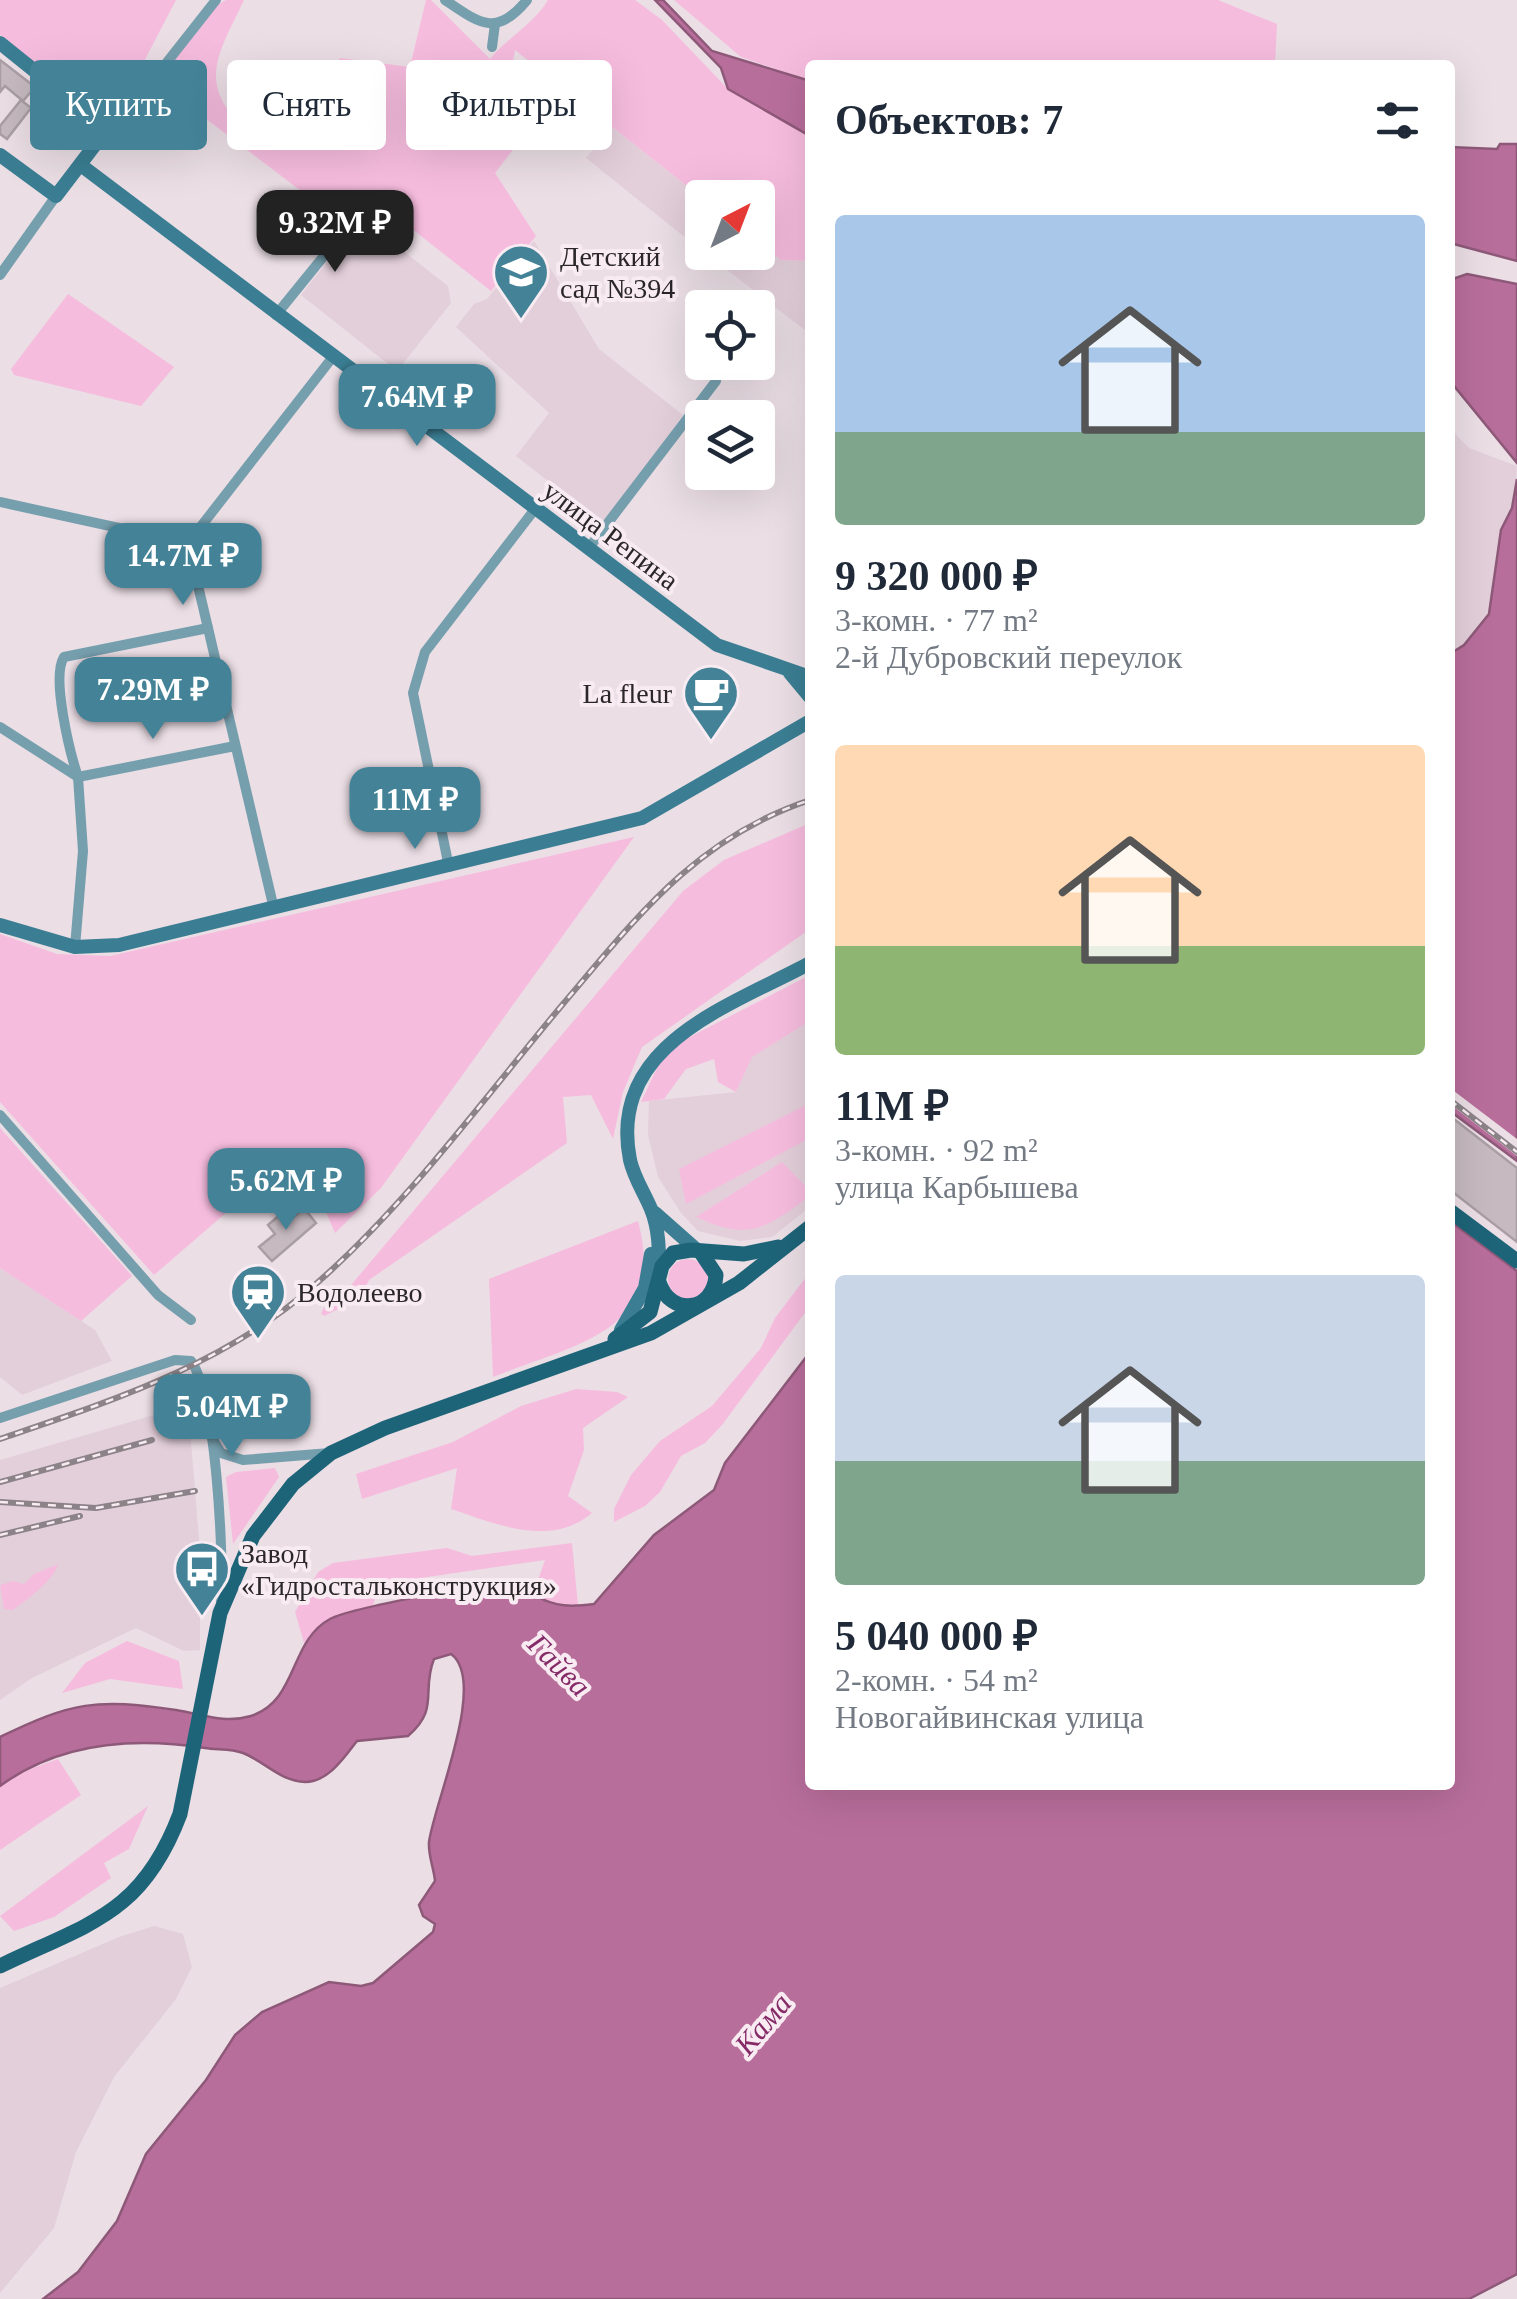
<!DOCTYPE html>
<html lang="ru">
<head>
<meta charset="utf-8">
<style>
	:root { --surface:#fff; --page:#f6f6f7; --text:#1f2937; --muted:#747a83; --accent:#438297 }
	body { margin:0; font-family:Georgia,serif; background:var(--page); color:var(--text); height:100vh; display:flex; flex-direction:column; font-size:38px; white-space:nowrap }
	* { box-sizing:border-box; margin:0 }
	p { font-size:32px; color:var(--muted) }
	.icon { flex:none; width:55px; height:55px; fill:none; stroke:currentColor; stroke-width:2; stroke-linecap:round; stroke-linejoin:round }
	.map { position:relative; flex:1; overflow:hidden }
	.sheet { position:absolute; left:805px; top:60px; width:650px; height:1730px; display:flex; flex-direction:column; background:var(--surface); border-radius:10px; box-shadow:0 10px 40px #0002 }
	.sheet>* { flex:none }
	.banner { position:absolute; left:30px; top:60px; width:625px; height:90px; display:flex; gap:20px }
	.needle { width:65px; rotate:42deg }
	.tools { position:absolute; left:685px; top:180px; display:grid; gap:20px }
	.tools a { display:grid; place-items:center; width:90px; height:90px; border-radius:10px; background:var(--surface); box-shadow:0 10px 40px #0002; font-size:50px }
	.price { position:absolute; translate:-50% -85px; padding:0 22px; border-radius:20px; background:var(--accent); color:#fff; font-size:32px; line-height:65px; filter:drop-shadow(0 2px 5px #0008) }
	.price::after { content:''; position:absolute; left:50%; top:60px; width:30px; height:22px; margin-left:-15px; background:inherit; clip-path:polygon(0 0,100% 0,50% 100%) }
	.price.selected { background:#222; color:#fff }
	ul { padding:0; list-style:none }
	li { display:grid; align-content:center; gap:20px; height:530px; padding:0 30px }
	li span { display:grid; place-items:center; height:310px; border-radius:10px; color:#555 }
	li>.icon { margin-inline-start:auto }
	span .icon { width:180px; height:180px; fill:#fffc; stroke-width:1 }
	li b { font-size:42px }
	h2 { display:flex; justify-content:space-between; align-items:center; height:120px; padding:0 30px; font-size:42px }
	.tag { padding:0 35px; border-radius:10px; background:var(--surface); box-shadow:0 10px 40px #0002; font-size:35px; line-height:90px }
	.tag.selected { background:var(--accent); color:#fff }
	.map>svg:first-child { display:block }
	.built { fill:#e3cfda }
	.green { fill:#f6bcde }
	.water { fill:#b86e9b; stroke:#8e5979; stroke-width:2.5 }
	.pier { fill:#ebdee5 }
	.building { fill:#c6bac0; stroke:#aa9ea5; stroke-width:2.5 }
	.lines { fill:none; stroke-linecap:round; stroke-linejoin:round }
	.street { stroke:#769fae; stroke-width:10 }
	.secondary { stroke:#3b7e93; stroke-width:14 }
	.primary { stroke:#1e6479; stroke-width:15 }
	.rail-casing { stroke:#8b8387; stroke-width:6 }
	.rail { stroke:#f8ebf2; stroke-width:2.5; stroke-dasharray:8; stroke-linecap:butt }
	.labels { text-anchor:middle; stroke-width:8; stroke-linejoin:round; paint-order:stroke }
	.poi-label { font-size:28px; fill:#2b2729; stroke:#f8ebf2; text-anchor:start }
	.street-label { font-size:28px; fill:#2b2729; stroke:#f8ebf2 }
	.water-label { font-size:30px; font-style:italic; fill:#852b68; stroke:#f8ebf2 }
</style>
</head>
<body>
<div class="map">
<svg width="1517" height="2299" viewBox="0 0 1517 2299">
	<rect width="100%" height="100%" fill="#ebdee5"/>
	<g class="built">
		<path d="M 612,127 L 702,198 L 702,251 L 586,158 Z"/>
		<path d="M 361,218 L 448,286 L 451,303 L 397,371 L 301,295 Z"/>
		<path d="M 534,241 L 599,349 L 683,415 L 603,524 L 516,456 L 549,413 L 456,327 L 474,304 L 487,299 Z"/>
		<path d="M 758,241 L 781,260 L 810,261 L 810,334 L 705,253 L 758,252 Z"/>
		<path d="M 1450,429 L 1469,448 L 1517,466 L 1514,499 L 1501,530 L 1489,614 L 1464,645 L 1450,654 Z"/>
		<path d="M 810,1021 L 810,1207 L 772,1237 L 740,1241 L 698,1231 L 681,1213 L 658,1177 L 648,1135 L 649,1101 L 736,1092 L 751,1057 Z"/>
		<path d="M 0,1268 L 95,1330 L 112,1361 L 22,1395 L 0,1377 Z"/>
		<path d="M 188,1405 L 200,1551 L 200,1650 L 184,1651 L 136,1628 L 32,1678 L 0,1700 L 0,1460 Z"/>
		<path d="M 154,1926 L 183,1934 L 192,1967 L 176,1999 L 114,2077 L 76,2152 L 54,2228 L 0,2293 L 0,1988 L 119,1937 Z"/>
	</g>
	<g class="green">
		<path d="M 0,0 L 176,0 L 127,94 L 103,118 L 0,35 Z"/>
		<path d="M 226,0 L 244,0 C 216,59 196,84 250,135 L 297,129 L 340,58 L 410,67 L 426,0 L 431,0 L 490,59 C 507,38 535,23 548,0 L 635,0 L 662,20 L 728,89 L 810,136 L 810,261 L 781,260 L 758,241 L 758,198 L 702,198 L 515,50 L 508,91 L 530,128 L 495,173 L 536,236 L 491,291 L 365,192 L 321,206 L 156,81 L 217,5 Z"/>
		<path d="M 674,0 L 1218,0 L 1277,24 L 1275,65 L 810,65 L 810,81 L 741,57 Z"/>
		<path d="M 68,294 L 174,367 L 141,406 L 14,375 L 11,369 Z"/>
		<path d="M 810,823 L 810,929 L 642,1047 L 623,1092 L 613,1139 L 591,1095 L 563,1097 L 567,1143 L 369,1280 L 359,1299 L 324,1316 L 321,1313 L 326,1305 L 341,1297 L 683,891 L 724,860 Z"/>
		<path d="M 634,837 L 381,1188 L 335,1233 L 299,1150 L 154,1275 L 0,1102 L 0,934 L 57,954 L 110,956 Z"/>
		<path d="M 810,975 L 810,1021 L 752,1057 L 736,1092 L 718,1082 L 714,1059 L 686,1069 L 664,1099 L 641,1102 L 658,1066 L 680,1042 Z"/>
		<path d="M 810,1103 L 810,1138 L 686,1204 L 679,1169 Z"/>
		<path d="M 0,1128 L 132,1276 L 81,1321 L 0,1268 Z"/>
		<path d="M 782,1162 L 810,1191 L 810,1196 C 766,1228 750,1242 696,1217 Z"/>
		<path d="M 638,1221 C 668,1333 574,1344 493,1377 L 489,1279 Z"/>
		<circle cx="688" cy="1279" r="20"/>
		<path d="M 810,1272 L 810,1306 L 722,1425 L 705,1443 L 681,1456 L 660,1492 L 645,1506 L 614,1522 L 614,1509 L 631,1475 L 660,1441 L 712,1406 L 761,1348 L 775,1318 Z"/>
		<path d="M 576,1389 L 617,1392 L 628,1397 L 583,1428 L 584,1450 L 568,1496 L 592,1513 C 551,1548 496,1524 451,1509 L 457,1468 L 362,1499 L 356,1474 L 453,1442 L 521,1406 Z"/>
		<path d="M 275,1468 L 279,1477 L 233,1544 L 226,1477 L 236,1472 Z"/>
		<path d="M 572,1543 L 578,1606 L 555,1606 L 533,1594 L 545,1560 L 379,1584 L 373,1606 C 347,1612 321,1621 304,1643 L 295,1612 L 318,1572 L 333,1563 L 447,1548 L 472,1556 Z"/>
		<path d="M 58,1564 C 54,1580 28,1599 13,1610 L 4,1609 L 0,1585 L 13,1581 L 24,1584 L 34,1574 Z"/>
		<path d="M 127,1641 L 179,1661 L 183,1689 L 110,1679 L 62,1693 L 85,1663 Z"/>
		<path d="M 58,1759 L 81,1795 L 0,1850 L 0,1786 L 14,1775 Z"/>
		<path d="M 148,1806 L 129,1849 L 104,1863 L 111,1878 L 54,1917 L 14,1931 L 0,1916 Z"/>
	</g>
	<g class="water">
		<path d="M 655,0 L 663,0 L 712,51 L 810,81 L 810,136 L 728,89 L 721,68 Z"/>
		<path d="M 1500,144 L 1517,144 L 1517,261 L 1450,243 L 1450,147 L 1497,149 Z"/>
		<path d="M 1467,274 L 1517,284 L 1517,463 L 1450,381 L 1450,280 Z"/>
		<path d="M 1517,479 L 1517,1161 L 1450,1111 L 1450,654 L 1464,645 L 1489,614 L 1501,530 L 1512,508 Z"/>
		<path d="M 1450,1221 L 1517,1271 L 1517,2274 L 1469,2299 L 43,2299 L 78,2272 L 117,2221 L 146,2154 L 206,2080 L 235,2035 L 262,2012 L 329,1982 L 361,1986 L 373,1983 L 433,1932 L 435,1924 L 423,1916 L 419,1905 L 435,1881 C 434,1869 428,1855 429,1842 C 434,1803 488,1681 451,1654 L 434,1659 C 421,1691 440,1709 408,1736 L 357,1741 C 344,1758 328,1782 305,1782 C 280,1781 264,1761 243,1753 C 231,1748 217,1750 205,1748 C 134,1737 60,1742 0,1786 L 0,1737 C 72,1702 96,1698 176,1710 C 202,1714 224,1724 251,1716 C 298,1701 289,1641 330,1619 C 350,1608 494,1581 517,1583 C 525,1584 530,1592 536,1596 C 556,1607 571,1607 594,1604 L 654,1535 L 714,1490 L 725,1463 L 810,1352 L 810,1785 L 1450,1785 Z"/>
	</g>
	<path class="pier" d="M 1450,1088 L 1517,1139 L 1517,1156 L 1450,1104 Z"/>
	<g class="building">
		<path d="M 0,60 L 35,87 L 23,101 L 5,86 L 0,92 Z"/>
		<path d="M 21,100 L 31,108 L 7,139 L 0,134 L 0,126 Z"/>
		<path d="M 1450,1116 L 1517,1168 L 1517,1242 L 1450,1190 Z"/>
		<path d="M 304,1208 L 316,1223 L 272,1261 L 259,1247 L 275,1234 L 268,1225 L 281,1214 L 288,1222 Z"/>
	</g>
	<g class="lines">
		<g class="street">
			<path d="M 445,0 C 479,23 496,38 527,0"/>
			<path d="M 492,47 L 495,24"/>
			<path d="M 107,129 L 123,118 L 216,0"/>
			<path d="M 0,275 L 56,196"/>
			<path d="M 276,315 L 362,209"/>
			<path d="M 0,502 L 188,543"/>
			<path d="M 588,549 L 716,381"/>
			<path d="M 208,628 L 64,657 C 51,677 70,753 78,777 L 235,746"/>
			<path d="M 0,727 L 78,777 L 83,851 L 75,947"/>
			<path d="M 449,867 L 413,693 L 425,652 L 535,509"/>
			<path d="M 274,909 L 188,543 L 332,358"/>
			<path d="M 0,1115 L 158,1295 L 191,1320"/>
			<path d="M 0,1418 L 175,1360 L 191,1361 C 216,1395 224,1555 221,1602"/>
			<path d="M 212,1438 L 221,1453 L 243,1460 L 330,1453"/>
		</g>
		<g class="secondary">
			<path d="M 0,43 L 107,129 L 56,196 L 0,155"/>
			<path d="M 82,166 L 717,645 L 810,677"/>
			<path d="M 790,673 L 810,697"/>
			<path d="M 0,925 L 75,947 L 119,945 L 642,818 L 810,721"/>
			<path d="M 655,1213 L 698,1251"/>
			<path d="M 659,1277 C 659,1254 660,1231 651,1209 C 644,1192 634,1178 630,1160 C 607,1044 731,1006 810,963"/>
			<path d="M 621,1330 L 645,1288 L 651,1254"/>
		</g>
		<g class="primary">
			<path d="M 1450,1211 L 1517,1261"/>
			<path d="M 659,1282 C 670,1317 714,1312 716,1275 L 702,1254"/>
			<path d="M 615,1339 L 650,1312 L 662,1266 L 673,1253 L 691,1250 L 744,1254 L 778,1247"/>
			<path d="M 0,1966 C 89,1923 142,1915 180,1814 L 220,1613 L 253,1536 L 293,1484 L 331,1453 L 385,1428 L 651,1333 L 739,1283 L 810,1227"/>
		</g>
		<g class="rail-casing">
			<g id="rail">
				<path d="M 1450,1100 L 1517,1152"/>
				<path d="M 0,1439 C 114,1400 225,1365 317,1283 C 409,1202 484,1098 563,1004 C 637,917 696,838 810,800"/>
				<path d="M 0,1482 L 152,1440"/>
				<path d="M 0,1502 L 96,1508 L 195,1491"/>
				<path d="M 0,1535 L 80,1516"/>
			</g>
		</g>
		<use href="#rail" class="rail"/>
	</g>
	<defs>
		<g id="school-pin" transform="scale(2.875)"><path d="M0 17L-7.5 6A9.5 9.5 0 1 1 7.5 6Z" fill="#438297" stroke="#f8ebf2"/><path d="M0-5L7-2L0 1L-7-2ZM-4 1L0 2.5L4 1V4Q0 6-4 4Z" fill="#fff"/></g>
		<g id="cafe-pin" transform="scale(2.875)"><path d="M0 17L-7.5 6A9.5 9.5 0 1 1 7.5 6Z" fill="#438297" stroke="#f8ebf2"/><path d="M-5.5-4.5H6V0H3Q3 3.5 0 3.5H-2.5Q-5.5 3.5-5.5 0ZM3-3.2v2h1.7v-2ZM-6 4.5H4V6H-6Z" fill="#fff"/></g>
		<g id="station-pin" transform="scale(2.875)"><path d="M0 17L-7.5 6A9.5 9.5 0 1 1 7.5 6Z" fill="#438297" stroke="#f8ebf2"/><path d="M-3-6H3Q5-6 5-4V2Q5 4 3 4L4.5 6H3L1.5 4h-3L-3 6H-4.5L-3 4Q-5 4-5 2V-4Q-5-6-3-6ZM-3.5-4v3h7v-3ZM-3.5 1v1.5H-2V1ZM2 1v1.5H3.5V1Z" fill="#fff"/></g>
		<g id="bus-pin" transform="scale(2.875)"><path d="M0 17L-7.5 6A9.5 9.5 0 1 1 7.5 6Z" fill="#438297" stroke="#f8ebf2"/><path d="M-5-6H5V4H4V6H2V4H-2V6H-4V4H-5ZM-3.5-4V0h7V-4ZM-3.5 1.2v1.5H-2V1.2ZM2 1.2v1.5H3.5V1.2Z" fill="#fff"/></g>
	</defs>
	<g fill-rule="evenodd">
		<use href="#school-pin" x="521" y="272"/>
		<use href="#cafe-pin" x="711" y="693"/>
		<use href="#station-pin" x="258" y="1292"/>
		<use href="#bus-pin" x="202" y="1569"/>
	</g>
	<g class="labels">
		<g class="poi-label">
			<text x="560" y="266">Детский<tspan x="560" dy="32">сад №394</tspan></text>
			<text x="672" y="703" text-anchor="end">La fleur</text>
			<text x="297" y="1302">Водолеево</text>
			<text x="241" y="1563">Завод<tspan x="241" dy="32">«Гидростальконструкция»</tspan></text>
		</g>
		<g class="street-label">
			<text transform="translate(611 535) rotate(37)" y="10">улица Репина</text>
		</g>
		<g class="water-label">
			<text transform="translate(559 1665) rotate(45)" y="10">Гайва</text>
			<text transform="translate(763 2024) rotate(-50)" y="10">Кама</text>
		</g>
	</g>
</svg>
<div class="tools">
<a><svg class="needle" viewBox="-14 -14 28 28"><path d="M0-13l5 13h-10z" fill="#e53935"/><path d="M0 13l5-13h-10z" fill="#747a83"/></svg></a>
<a><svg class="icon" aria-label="locate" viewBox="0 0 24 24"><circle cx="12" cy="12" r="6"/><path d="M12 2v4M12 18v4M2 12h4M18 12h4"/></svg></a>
<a><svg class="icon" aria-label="layers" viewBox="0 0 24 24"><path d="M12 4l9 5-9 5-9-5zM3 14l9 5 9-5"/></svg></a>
</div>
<b class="price selected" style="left:335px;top:275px">9.32M ₽</b>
<b class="price" style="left:417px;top:449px">7.64M ₽</b>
<b class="price" style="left:183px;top:608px">14.7M ₽</b>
<b class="price" style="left:153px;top:742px">7.29M ₽</b>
<b class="price" style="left:415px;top:852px">11M ₽</b>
<b class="price" style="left:286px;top:1233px">5.62M ₽</b>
<b class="price" style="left:232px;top:1459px">5.04M ₽</b>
<div class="banner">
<a class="tag selected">Купить</a>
<a class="tag">Снять</a>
<a class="tag">Фильтры</a>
</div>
<section class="sheet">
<h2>Объектов: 7<svg class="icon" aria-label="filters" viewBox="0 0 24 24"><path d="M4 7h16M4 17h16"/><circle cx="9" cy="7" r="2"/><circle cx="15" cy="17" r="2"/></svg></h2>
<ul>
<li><span style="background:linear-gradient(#a9c7e8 70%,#7fa58c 0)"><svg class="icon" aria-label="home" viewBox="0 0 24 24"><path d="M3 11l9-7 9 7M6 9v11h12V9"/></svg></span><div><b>9 320 000 ₽</b><p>3-комн. · 77 m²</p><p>2-й Дубровский переулок</p></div></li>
<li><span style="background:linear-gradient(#ffd9b3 65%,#8fb573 0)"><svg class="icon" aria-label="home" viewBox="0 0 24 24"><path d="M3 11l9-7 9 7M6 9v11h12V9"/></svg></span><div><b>11M ₽</b><p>3-комн. · 92 m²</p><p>улица Карбышева</p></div></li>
<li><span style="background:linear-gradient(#c9d6e8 60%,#7fa58c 0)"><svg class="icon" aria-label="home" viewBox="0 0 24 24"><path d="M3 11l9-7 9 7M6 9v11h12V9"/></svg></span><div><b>5 040 000 ₽</b><p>2-комн. · 54 m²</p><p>Новогайвинская улица</p></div></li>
</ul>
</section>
</div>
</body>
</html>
